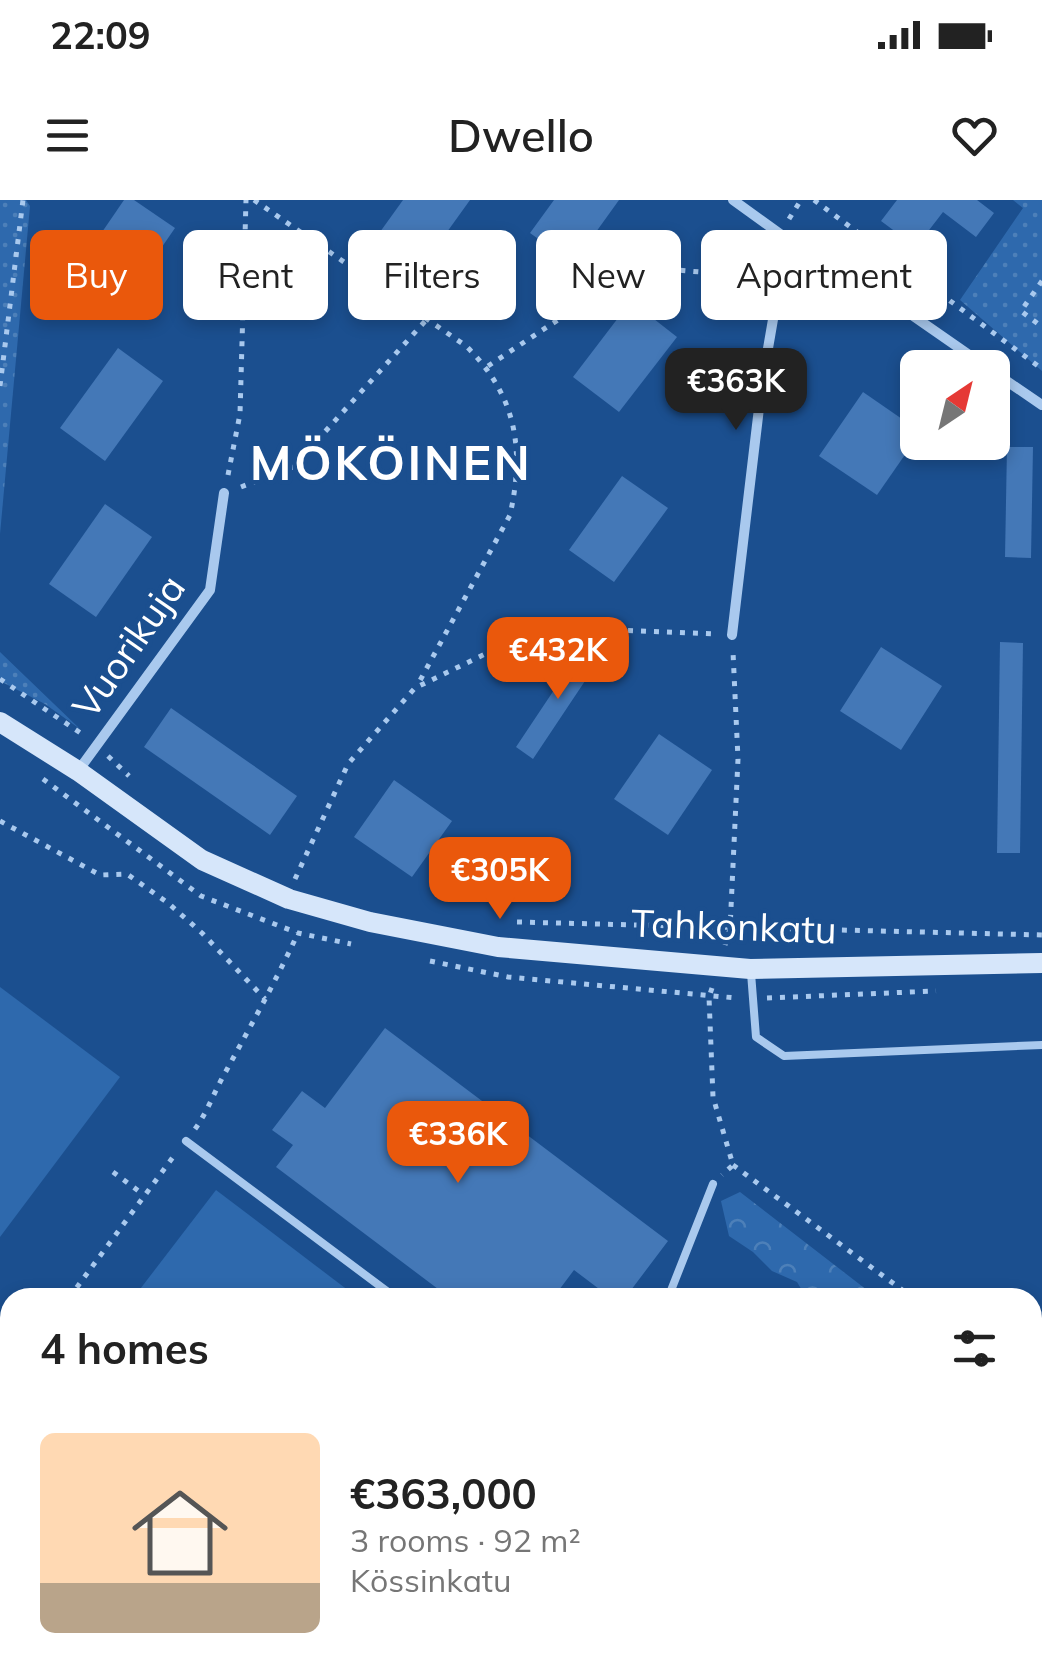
<!DOCTYPE html>
<html lang="en">
<head>
<meta charset="utf-8">
<style>
	:root { --surface:#fff; --page:#f6f6f6; --text:#222; --muted:#767676; --line:#e0e0e0; --accent:#ea580c }
	body { margin:0; font-family:Mulish,sans-serif; background:var(--page); color:var(--text); height:100vh; display:flex; flex-direction:column; font-size:38px; white-space:nowrap }
	* { box-sizing:border-box; margin:0 }
	p { font-size:32px; color:var(--muted) }
	.icon { flex:none; width:55px; height:55px; fill:none; stroke:currentColor; stroke-width:2; stroke-linecap:round; stroke-linejoin:round }
	.map { position:relative; flex:1; overflow:hidden }
	.panel { position:absolute; left:0px; top:1088px; width:1042px; height:392px; display:flex; flex-direction:column; background:var(--surface); border-radius:30px 30px 0 0; box-shadow:0 5px 15px #0003 }
	.panel>* { flex:none }
	.top-card { position:absolute; left:30px; top:30px; width:982px; height:90px; display:flex; gap:20px }
	.needle { width:65px; rotate:35deg }
	.buttons { position:absolute; left:900px; top:150px; display:grid; gap:20px }
	.buttons a { display:grid; place-items:center; width:110px; height:110px; border-radius:15px; background:var(--surface); box-shadow:0 5px 15px #0003; font-size:50px }
	.price { position:absolute; translate:-50% -85px; padding:0 22px; border-radius:20px; background:var(--accent); color:#fff; font-size:32px; line-height:65px; filter:drop-shadow(0 2px 5px #0008) }
	.price::after { content:''; position:absolute; left:50%; top:60px; width:30px; height:22px; margin-left:-15px; background:inherit; clip-path:polygon(0 0,100% 0,50% 100%) }
	.price.on { background:#222; color:#fff }
	ul { padding:0; list-style:none }
	li { display:flex; align-items:center; gap:30px; height:250px; padding:0 40px }
	li+li { border-top:2px solid var(--line) }
	li span { display:grid; place-items:center; flex:none; width:280px; height:200px; border-radius:15px; color:#555 }
	li>.icon { margin-inline-start:auto }
	span .icon { width:120px; height:120px; fill:#fffc; stroke-width:1 }
	li b { font-size:42px }
	h2 { display:flex; justify-content:space-between; align-items:center; height:120px; padding:0 40px; font-size:42px }
	.chip { padding:0 35px; border-radius:15px; background:var(--surface); box-shadow:0 5px 15px #0003; font-size:35px; line-height:90px }
	.chip.on { background:var(--accent); color:#fff }
	.status { display:flex; justify-content:space-between; align-items:center; height:70px; padding:0 50px; background:var(--surface); direction:ltr }
	.status svg { height:28px; fill:currentColor }
	header { display:flex; justify-content:space-between; align-items:center; height:130px; padding:0 40px; background:var(--surface); font-size:45px; font-weight:600 }
	.map>svg:first-child { display:block }
	.grass { fill:url(#grass-tufts) }
	.forest { fill:url(#forest-crowns) }
	.park { fill:url(#park-dots) }
	.garden { fill:#2e69ad }
	.building { fill:#4478b7 }
	.lines { fill:none; stroke-linecap:round; stroke-linejoin:round }
	.path { stroke:#a9c9ee; stroke-width:5; stroke-dasharray:5 8; stroke-linecap:butt }
	.lane { stroke:#a9c9ee; stroke-width:8 }
	.street { stroke:#a9c9ee; stroke-width:10 }
	.secondary { stroke:#d6e6fa; stroke-width:20 }
	.labels { text-anchor:middle; stroke-width:9; stroke-linejoin:round; paint-order:stroke }
	.street-label { font-size:38px; fill:#fff; stroke:#1b4f8f }
	.district-label { font-size:48px; font-weight:bold; letter-spacing:2.5px; fill:#fff; stroke:#1b4f8f }
</style>
</head>
<body>
<div class="status"><b>22:09</b><svg viewBox="0 0 49 12"><path d="M0 12V9h3v3zM5 12V6h3v6zM10 12V3h3v9zM15 12V0h3v12zM26 1h20v11H26zM47 4h2v5h-2z"/></svg></div>
<header><svg class="icon" aria-label="menu" viewBox="0 0 24 24"><path d="M4 6h16M4 12h16M4 18h16"/></svg>Dwello<svg class="icon" aria-label="heart" viewBox="0 0 24 24"><path d="M12 20l-8-8c-3-5 5-10 8-4 3-6 11-1 8 4z"/></svg></header>
<div class="map">
<svg width="1042" height="1479" viewBox="0 0 1042 1479">
	<defs>
		<pattern id="grass-tufts" width="24" height="20" patternUnits="userSpaceOnUse" patternTransform="scale(2.5)"><rect width="24" height="20" fill="#2e69ad"/><path d="M3 7l-1-3M5 7V3M7 7l1-3M15 17l-1-3M17 17v-4M19 17l1-3" fill="none" stroke="#4d80b9"/></pattern>
		<pattern id="forest-crowns" width="20" height="18" patternUnits="userSpaceOnUse" patternTransform="scale(2.5)"><rect width="20" height="18" fill="#2e69ad"/><path d="M2 6a3 3 0 1 1 6 0M12 15a3 3 0 1 1 6 0" fill="none" stroke="#4d80b9"/></pattern>
		<pattern id="park-dots" width="8" height="8" patternUnits="userSpaceOnUse" patternTransform="scale(2.5)"><rect width="8" height="8" fill="#2e69ad"/><path d="M2 2h.1M6 6h.1" fill="none" stroke="#4d80b9" stroke-width="1.8" stroke-linecap="round"/></pattern>
	</defs>
	<rect width="100%" height="100%" fill="#1b4f8f"/>
	<path class="grass" d="M 320,1470 L 506,1470 L 500,1479 L 313,1479 Z"/>
	<g class="forest">
		<path d="M 740,992 L 876,1097 L 806,1097 L 797,1082 L 772,1071 L 753,1052 L 729,1036 L 721,1001 Z"/>
		<path d="M 1032,1219 L 1042,1226 L 1042,1349 L 1033,1361 Z"/>
		<path d="M 734,1470 L 821,1470 L 834,1479 L 746,1479 Z"/>
		<path d="M 852,1470 L 951,1470 L 944,1479 L 846,1479 Z"/>
	</g>
	<g class="park">
		<path d="M 0,0 L 26,0 L 30,6 L 0,334 Z"/>
		<path d="M 1013,0 L 1042,0 L 1042,171 L 960,100 L 1023,8 Z"/>
		<path d="M 0,452 L 80,529 L 45,504 L 0,481 Z"/>
	</g>
	<g class="garden">
		<path d="M 0,787 L 120,877 L 0,1037 Z"/>
		<path d="M 216,990 L 357,1097 L 134,1097 Z"/>
		<path d="M 10,1260 L 10,1397 L 0,1390 L 0,1274 Z"/>
		<path d="M 1042,1389 L 1042,1479 L 975,1479 L 982,1470 L 1032,1470 L 1033,1402 Z"/>
		<path d="M 106,1470 L 229,1470 L 222,1479 L 117,1479 Z"/>
		<path d="M 540,1470 L 704,1470 L 717,1479 L 533,1479 Z"/>
	</g>
	<g class="building">
		<path d="M 124,0 L 134,0 L 175,28 L 120,108 L 72,76 Z"/>
		<path d="M 403,0 L 470,0 L 419,71 L 375,39 Z"/>
		<path d="M 554,0 L 619,0 L 573,64 L 530,33 Z"/>
		<path d="M 897,0 L 977,0 L 994,13 L 976,37 L 943,12 L 916,47 L 881,21 Z"/>
		<path d="M 631,101 L 677,137 L 619,212 L 573,177 Z"/>
		<path d="M 118,148 L 163,181 L 105,261 L 60,228 Z"/>
		<path d="M 863,192 L 918,230 L 918,236 L 877,295 L 819,256 Z"/>
		<path d="M 1007,247 L 1033,247 L 1031,358 L 1005,357 Z"/>
		<path d="M 622,276 L 668,308 L 614,382 L 569,350 Z"/>
		<path d="M 105,304 L 152,337 L 96,417 L 49,384 Z"/>
		<path d="M 1000,442 L 1023,443 L 1020,653 L 997,653 Z"/>
		<path d="M 584,445 L 601,457 L 533,559 L 516,547 Z"/>
		<path d="M 881,447 L 942,486 L 901,550 L 840,511 Z"/>
		<path d="M 171,508 L 297,596 L 270,635 L 144,547 Z"/>
		<path d="M 659,534 L 712,570 L 668,635 L 614,599 Z"/>
		<path d="M 394,580 L 452,621 L 412,677 L 354,637 Z"/>
		<path d="M 385,828 L 668,1041 L 625,1098 L 611,1098 L 574,1070 L 553,1098 L 450,1098 L 276,967 L 293,945 L 272,930 L 302,891 L 325,908 Z"/>
	</g>
	<g class="lines">
		<g class="path">
			<path d="M 254,0 L 466,146 C 516,195 525,248 510,315 L 417,486"/>
			<path d="M 814,0 L 1042,169"/>
			<path d="M 789,19 L 801,0"/>
			<path d="M 1042,81 L 1021,111 L 1042,127"/>
			<path d="M 488,166 L 632,71 L 664,69 L 762,77"/>
			<path d="M 0,186 L 23,0"/>
			<path d="M 228,275 L 240,214 L 246,0"/>
			<path d="M 241,287 L 293,267 L 428,118"/>
			<path d="M 0,479 L 85,536"/>
			<path d="M 108,556 L 129,576"/>
			<path d="M 43,579 L 201,696 L 298,733 L 351,744"/>
			<path d="M 0,621 L 100,675 L 127,674 L 168,703 L 202,733 L 265,799"/>
			<path d="M 295,679 L 348,564 L 415,488 L 541,427 L 717,434"/>
			<path d="M 517,722 L 1042,735"/>
			<path d="M 725,745 L 730,729 L 738,559 L 733,452"/>
			<path d="M 430,761 L 508,777 L 736,798"/>
			<path d="M 712,788 L 709,797 L 713,897 L 733,965 L 722,975"/>
			<path d="M 767,798 L 936,791"/>
			<path d="M 195,929 C 208,911 214,892 225,873 C 250,827 276,781 298,733"/>
			<path d="M 733,965 L 913,1098"/>
			<path d="M 113,972 L 144,995"/>
			<path d="M 69,1098 L 176,953"/>
			<path d="M 1032,1187 L 1042,1194"/>
			<path d="M 0,1191 L 10,1177"/>
			<path d="M 1032,1377 L 1042,1365"/>
			<path d="M 718,1470 L 730,1479"/>
			<path d="M 516,1479 L 523,1470"/>
			<path d="M 954,1479 L 961,1470"/>
		</g>
		<g class="lane">
			<path d="M 751,773 L 756,837 L 784,856 L 1042,845"/>
			<path d="M 186,941 L 396,1098"/>
			<path d="M 668,1098 L 713,984"/>
		</g>
		<g class="street">
			<path d="M 733,0 L 783,36 L 821,52 L 988,168"/>
			<path d="M 992,171 L 1042,205"/>
			<path d="M 732,435 L 762,183 L 780,79 L 783,36"/>
			<path d="M 78,571 L 210,390 L 224,293"/>
		</g>
		<path class="secondary" d="M 0,522 L 78,571 L 202,660 L 289,699 L 370,722 L 498,747 L 750,769 L 1042,763"/>
	</g>
	<g class="labels">
		<g class="street-label">
			<text transform="translate(129 447) rotate(-55)" y="13">Vuorikuja</text>
			<text transform="translate(734 727) rotate(2)" y="13">Tahkonkatu</text>
		</g>
		<g class="district-label">
			<text x="391" y="280">MÖKÖINEN</text>
		</g>
	</g>
</svg>
<div class="buttons">
<a><svg class="needle" viewBox="-14 -14 28 28"><path d="M0-13l5 13h-10z" fill="#e53935"/><path d="M0 13l5-13h-10z" fill="#767676"/></svg></a>
</div>
<b class="price on" style="left:736px;top:233px">€363K</b>
<b class="price" style="left:558px;top:502px">€432K</b>
<b class="price" style="left:500px;top:722px">€305K</b>
<b class="price" style="left:458px;top:986px">€336K</b>
<div class="top-card">
<a class="chip on">Buy</a>
<a class="chip">Rent</a>
<a class="chip">Filters</a>
<a class="chip">New</a>
<a class="chip">Apartment</a>
</div>
<section class="panel">
<h2>4 homes<svg class="icon" aria-label="filters" viewBox="0 0 24 24"><path d="M4 7h16M4 17h16"/><circle cx="9" cy="7" r="2"/><circle cx="15" cy="17" r="2"/></svg></h2>
<ul>
<li><span style="background:linear-gradient(#ffd9b3 75%,#b9a48a 0)"><svg class="icon" aria-label="home" viewBox="0 0 24 24"><path d="M3 11l9-7 9 7M6 9v11h12V9"/></svg></span><div><b>€363,000</b><p>3 rooms · 92 m²</p><p>Kössinkatu</p></div></li>
</ul>
</section>
</div>
</body>
</html>
